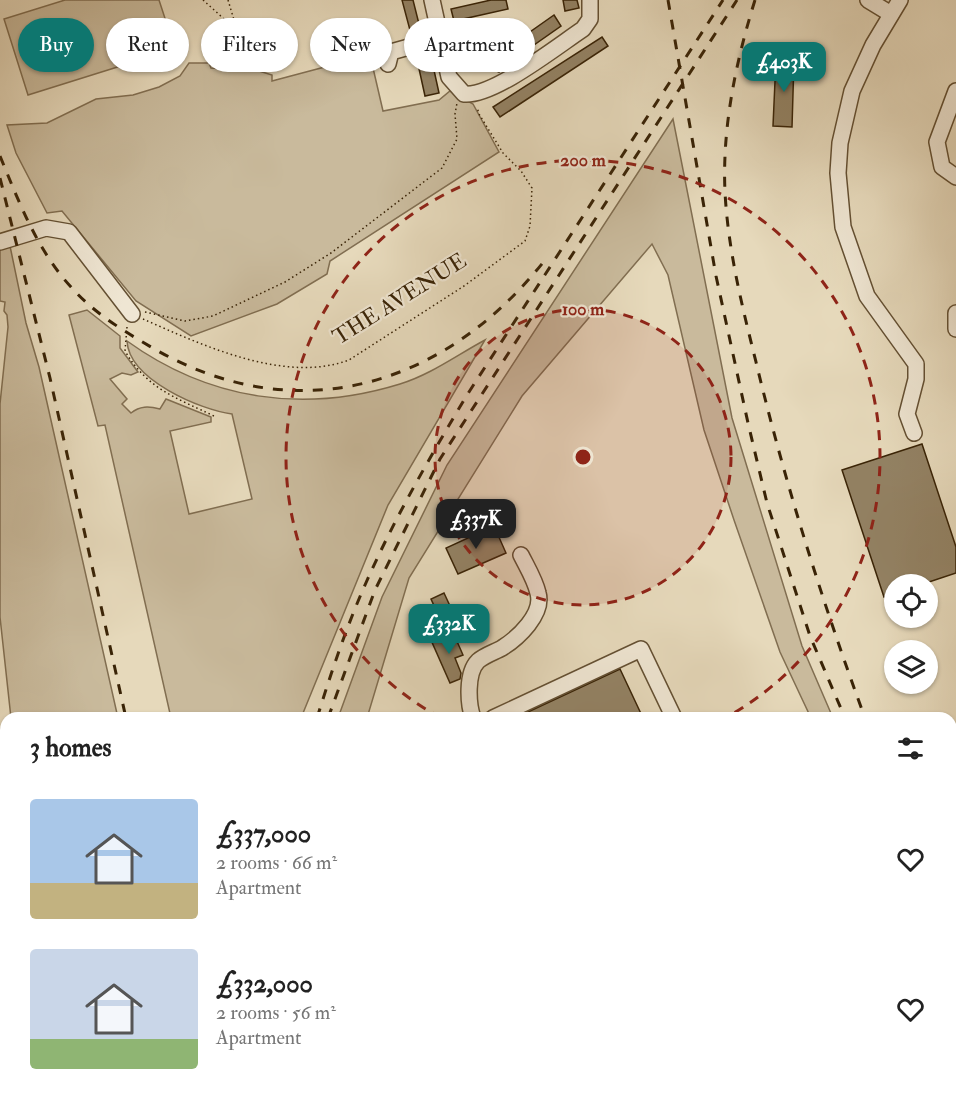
<!DOCTYPE html>
<html lang="en">
<head>
<meta charset="utf-8">
<style>
	:root { --surface:#fff; --page:#f6f6f6; --text:#222; --muted:#767676; --accent:#0f766e }
	body { margin:0; font-family:"IM FELL Double Pica",serif; background:var(--page); color:var(--text); height:100vh; display:flex; flex-direction:column; font-size:22px; white-space:nowrap }
	* { box-sizing:border-box; margin:0 }
	p { font-size:20px; color:var(--muted) }
	.icon { flex:none; width:33px; height:33px; fill:none; stroke:currentColor; stroke-width:2; stroke-linecap:round; stroke-linejoin:round }
	.map { position:relative; flex:1; overflow:hidden }
	.sheet { position:absolute; left:0px; top:712px; width:957px; height:386px; display:flex; flex-direction:column; background:var(--surface); border-radius:18px 18px 0 0; box-shadow:0 2px 4px #0004 }
	.sheet>* { flex:none }
	.guide { position:absolute; left:18px; top:18px; width:600px; height:54px; display:flex; gap:12px }
	.fabs { position:absolute; left:884px; top:574px; display:grid; gap:12px }
	.fabs a { display:grid; place-items:center; width:54px; height:54px; border-radius:50%; background:var(--surface); box-shadow:0 2px 4px #0004; font-size:30px }
	.price { position:absolute; translate:-50% -51px; padding:0 14px; border-radius:12px; background:var(--accent); color:#fff; font-size:20px; line-height:39px; filter:drop-shadow(0 2px 3px #0008) }
	.price::after { content:''; position:absolute; left:50%; top:36px; width:18px; height:14px; margin-left:-9px; background:inherit; clip-path:polygon(0 0,100% 0,50% 100%) }
	.price.on { background:#222; color:#fff }
	ul { padding:0; list-style:none }
	li { display:flex; align-items:center; gap:18px; height:150px; padding:0 30px }
	li span { display:grid; place-items:center; flex:none; width:168px; height:120px; border-radius:6px; color:#555 }
	li>.icon { margin-inline-start:auto }
	span .icon { width:72px; height:72px; fill:#fffc; stroke-width:1 }
	li b { font-size:26px }
	h2 { display:flex; justify-content:space-between; align-items:center; height:72px; padding:0 30px; font-size:26px }
	.chip { padding:0 21px; border-radius:27px; background:var(--surface); box-shadow:0 2px 4px #0004; font-size:21px; line-height:54px }
	.chip.on { background:var(--accent); color:#fff }
	.map>svg:first-child { display:block }
	.green { fill:#c9ba9c; stroke:#816e51; stroke-width:1.5 }
	.building { fill:#938264; stroke:#392306; stroke-width:1.5 }
	.lines { fill:none; stroke-linecap:round; stroke-linejoin:round }
	.minor-casing { stroke:#645033; stroke-width:18 }
	.path { stroke:#392306; stroke-width:1.5; stroke-dasharray:1.5 3; stroke-linecap:butt }
	.minor { stroke:#efe6d3; stroke-width:15 }
	.rail { stroke:#392306; stroke-width:3; stroke-dasharray:10 10; stroke-linecap:butt }
	.ring { fill:none; stroke:#8f2418; stroke-width:3; stroke-dasharray:10 8 }
	.labels { text-anchor:middle; stroke-width:4.5; stroke-linejoin:round; paint-order:stroke }
	.street-label { font-size:22px; fill:#392306; stroke:#efe6d3 }
	.centre { fill:#8f2418; stroke:#efe6d3; stroke-width:3 }
	.ring-label { font-size:18px; text-anchor:middle; font-weight:bold; fill:#8f2418; stroke:#efe6d3; stroke-width:4.5; stroke-linejoin:round; paint-order:stroke }
</style>
</head>
<body>
<div class="map">
<svg width="956" height="1097" viewBox="0 0 956 1097">
	<rect width="100%" height="100%" fill="#e6d9bb"/>
	<filter id="stains"><feTurbulence type="fractalNoise" baseFrequency=".00333" numOctaves="4"/><feColorMatrix values="0 0 0 0 .2 0 0 0 0 .09 0 0 0 0 .02 0 0 0 .5 -.17"/></filter>
	<radialGradient id="worn" r=".72"><stop offset=".6" stop-color="#630" stop-opacity="0"/><stop offset="1" stop-color="#630" stop-opacity=".3"/></radialGradient>
	<g class="green">
		<path d="M 65,0 L 159,0 L 175,49 L 28,95 L 4,19 Z"/>
		<path d="M 370,55 L 383,111 L 439,100 L 450,91 L 473,104 L 499,152 L 330,261 L 327,274 L 277,304 L 191,336 L 136,301 L 62,211 L 47,213 L 16,153 L 7,125 L 47,123 L 96,99 L 133,95 L 159,87 L 180,76 L 189,63 L 209,63 L 211,68 L 226,69 L 240,65 L 272,75 L 272,81 Z"/>
		<path d="M 673,119 L 732,418 L 802,646 L 833,718 L 811,718 L 780,652 L 734,520 L 704,430 L 668,275 L 652,244 L 522,396 L 409,578 L 367,718 L 338,718 L 382,597 L 447,465 Z"/>
		<path d="M 10,246 L 26,323 L 39,367 L 118,718 L 11,718 L 0,617 L 0,404 L 8,327 L 7,315 L 4,311 L 5,302 L 0,301 L 0,248 Z"/>
		<path d="M 87,310 L 120,336 L 120,348 L 138,372 L 131,375 L 122,373 L 110,379 L 127,399 L 122,404 L 131,413 C 140,406 148,406 160,409 L 166,399 L 211,417 L 211,422 L 170,431 L 189,514 L 252,499 L 232,414 C 201,410 129,380 127,341 C 209,400 303,414 400,384 C 430,375 457,355 485,340 L 388,505 L 301,718 L 171,718 L 105,425 L 98,426 L 69,315 Z"/>
		<path d="M 951,977 L 956,988 L 956,1052 L 951,1041 Z"/>
	</g>
	<g class="building">
		<path d="M 402,0 L 413,0 L 421,32 L 411,34 Z"/>
		<path d="M 491,0 L 506,0 L 508,9 L 454,21 L 451,9 Z"/>
		<path d="M 563,0 L 577,0 L 579,8 L 565,11 Z"/>
		<path d="M 554,15 L 561,26 L 514,59 L 507,48 Z"/>
		<path d="M 602,37 L 608,46 L 500,117 L 493,107 Z"/>
		<path d="M 466,44 L 504,59 L 499,72 L 460,57 Z"/>
		<path d="M 430,52 L 439,93 L 425,96 L 416,55 Z"/>
		<path d="M 776,59 L 794,60 L 792,127 L 773,126 Z"/>
		<path d="M 922,444 L 956,547 L 956,573 L 920,585 L 894,585 L 894,594 L 884,597 L 842,470 Z"/>
		<path d="M 494,526 L 506,553 L 458,574 L 446,548 Z"/>
		<path d="M 444,593 L 456,619 L 443,625 L 431,599 Z"/>
		<path d="M 452,630 L 463,655 L 455,658 L 461,673 L 460,679 L 450,683 L 431,640 Z"/>
		<path d="M 620,669 L 643,718 L 515,718 Z"/>
	</g>
	<g class="lines">
		<g class="minor-casing">
			<g id="minor">
				<path d="M 432,0 L 449,77 L 464,94 C 493,97 556,47 583,29 L 590,19 L 590,0"/>
				<path d="M 868,0 L 891,14"/>
				<path d="M 900,0 L 873,45 L 852,91 L 840,143 L 838,173 L 843,227 L 867,296 L 916,364 L 916,379 L 907,414 L 914,433"/>
				<path d="M 388,64 L 391,52 L 441,38"/>
				<path d="M 956,91 L 937,142 L 942,167 L 956,177"/>
				<path d="M 0,242 L 46,228 L 69,232 L 132,314"/>
				<path d="M 956,313 L 956,329"/>
				<path d="M 473,718 C 468,704 466,673 478,661 C 485,655 495,652 502,648 C 518,638 544,614 538,593 C 535,580 527,567 521,555"/>
				<path d="M 493,718 L 641,649 L 674,718"/>
				<path d="M 0,794 L 6,803"/>
				<path d="M 951,1074 L 956,1084"/>
				<path d="M 73,1092 L 75,1097"/>
				<path d="M 113,1092 L 114,1097"/>
				<path d="M 136,1092 L 138,1097"/>
				<path d="M 151,1092 L 153,1097"/>
				<path d="M 175,1092 L 177,1097"/>
				<path d="M 424,1092 L 424,1097"/>
				<path d="M 649,1092 L 651,1097"/>
				<path d="M 467,1097 L 498,1092"/>
				<path d="M 797,1097 L 807,1092"/>
			</g>
		</g>
		<g class="path">
			<path d="M 203,0 L 274,64"/>
			<path d="M 228,0 L 237,30"/>
			<path d="M 145,312 L 185,321 L 213,316 L 285,282 L 331,253 L 442,168 L 457,139 L 455,114 L 457,103"/>
			<path d="M 143,319 C 202,345 285,384 349,360 L 464,286 L 525,241 L 530,226 L 532,188 L 521,171 L 503,153 L 479,114 L 477,107"/>
			<path d="M 127,327 L 125,351 C 148,390 177,398 216,417"/>
		</g>
		<use href="#minor" class="minor"/>
		<g class="rail">
			<path d="M 668,0 L 716,276 L 748,423 L 767,503 L 810,636 L 845,718"/>
			<path d="M 755,0 C 736,61 722,127 725,192 C 728,250 742,306 756,362 C 785,483 822,601 865,718"/>
			<path d="M 0,156 C 19,202 37,250 71,287 C 94,313 122,330 151,347 C 296,432 445,387 545,260"/>
			<path d="M 0,178 L 50,378 L 126,718"/>
			<path d="M 317,718 C 331,673 346,628 365,585 C 394,519 430,457 467,395 L 723,0"/>
			<path d="M 328,718 L 375,590 L 440,459 L 737,0"/>
			<path d="M 951,954 L 956,964"/>
			<path d="M 208,1092 L 209,1097"/>
			<path d="M 263,1092 L 263,1097"/>
			<path d="M 279,1092 L 279,1097"/>
		</g>
	</g>
	<circle cx="583" cy="457" r="148" fill="#8f2418" fill-opacity=".12"/>
	<g class="ring">
		<circle cx="583" cy="457" r="148"/>
		<path d="M441 718A297 297 0 1 1 725 718"/>
	</g>
	<g class="labels">
		<g class="street-label">
			<text transform="translate(399 298) rotate(-32)" y="8">THE AVENUE</text>
		</g>
	</g>
	<circle cx="583" cy="457" r="9" class="centre"/>
	<g class="ring-label">
		<text x="583" y="166">200 m</text>
		<text x="583" y="315">100 m</text>
	</g>
	<rect width="100%" height="100%" filter="url(#stains)"/>
	<rect width="100%" height="100%" fill="url(#worn)"/>
</svg>
<div class="fabs">
<a><svg class="icon" aria-label="locate" viewBox="0 0 24 24"><circle cx="12" cy="12" r="6"/><path d="M12 2v4M12 18v4M2 12h4M18 12h4"/></svg></a>
<a><svg class="icon" aria-label="layers" viewBox="0 0 24 24"><path d="M12 4l9 5-9 5-9-5zM3 14l9 5 9-5"/></svg></a>
</div>
<b class="price" style="left:784px;top:93px">£403K</b>
<b class="price on" style="left:476px;top:550px">£337K</b>
<b class="price" style="left:449px;top:655px">£332K</b>
<div class="guide">
<a class="chip on">Buy</a>
<a class="chip">Rent</a>
<a class="chip">Filters</a>
<a class="chip">New</a>
<a class="chip">Apartment</a>
</div>
<section class="sheet">
<h2>3 homes<svg class="icon" aria-label="filters" viewBox="0 0 24 24"><path d="M4 7h16M4 17h16"/><circle cx="9" cy="7" r="2"/><circle cx="15" cy="17" r="2"/></svg></h2>
<ul>
<li><span style="background:linear-gradient(#a9c7e8 70%,#c2b280 0)"><svg class="icon" aria-label="home" viewBox="0 0 24 24"><path d="M3 11l9-7 9 7M6 9v11h12V9"/></svg></span><div><b>£337,000</b><p>2 rooms · 66 m²</p><p>Apartment</p></div><svg class="icon" aria-label="heart" viewBox="0 0 24 24"><path d="M12 20l-8-8c-3-5 5-10 8-4 3-6 11-1 8 4z"/></svg></li>
<li><span style="background:linear-gradient(#c9d6e8 75%,#8fb573 0)"><svg class="icon" aria-label="home" viewBox="0 0 24 24"><path d="M3 11l9-7 9 7M6 9v11h12V9"/></svg></span><div><b>£332,000</b><p>2 rooms · 56 m²</p><p>Apartment</p></div><svg class="icon" aria-label="heart" viewBox="0 0 24 24"><path d="M12 20l-8-8c-3-5 5-10 8-4 3-6 11-1 8 4z"/></svg></li>
</ul>
</section>
</div>
</body>
</html>
